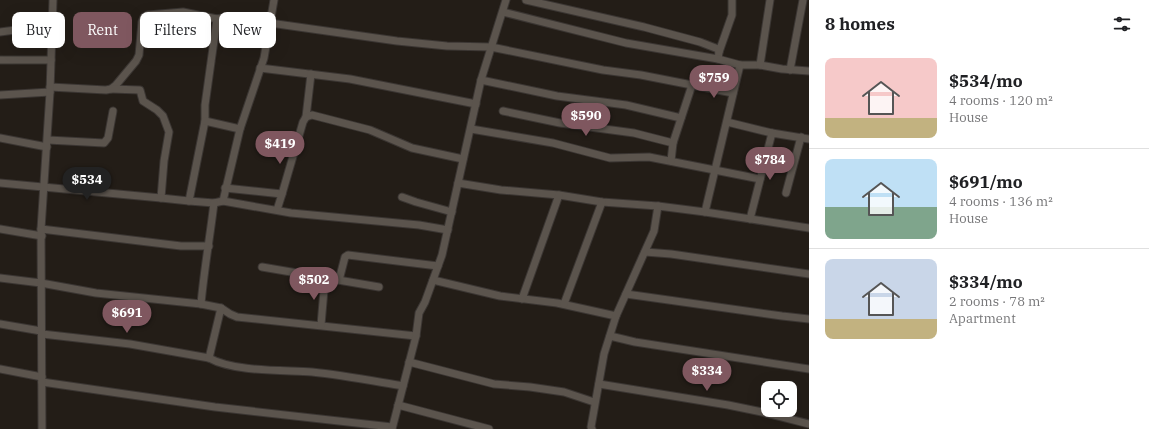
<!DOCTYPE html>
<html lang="en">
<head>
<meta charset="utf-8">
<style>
	:root { --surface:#fff; --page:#f2f2f2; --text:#202124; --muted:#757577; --line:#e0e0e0; --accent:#7f575f }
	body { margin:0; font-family:"IBM Plex Serif",serif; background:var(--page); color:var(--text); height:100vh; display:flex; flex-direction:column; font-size:15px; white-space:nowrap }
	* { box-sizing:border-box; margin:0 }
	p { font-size:13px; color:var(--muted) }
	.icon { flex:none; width:22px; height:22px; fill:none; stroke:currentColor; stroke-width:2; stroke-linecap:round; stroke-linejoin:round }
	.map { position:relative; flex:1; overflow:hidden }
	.side { display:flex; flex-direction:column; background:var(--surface); width:340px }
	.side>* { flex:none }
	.top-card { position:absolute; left:12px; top:12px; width:380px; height:36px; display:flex; gap:8px }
	.fabs { position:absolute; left:761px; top:381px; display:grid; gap:8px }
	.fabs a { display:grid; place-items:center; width:36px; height:36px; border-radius:8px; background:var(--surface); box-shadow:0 4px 16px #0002; font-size:20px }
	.price { position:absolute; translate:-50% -34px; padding:0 9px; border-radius:14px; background:var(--accent); color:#fff; font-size:13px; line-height:26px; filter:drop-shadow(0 1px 2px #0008) }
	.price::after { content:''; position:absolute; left:50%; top:24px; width:12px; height:9px; margin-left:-6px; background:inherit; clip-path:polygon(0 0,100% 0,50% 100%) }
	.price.active { background:#222; color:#fff }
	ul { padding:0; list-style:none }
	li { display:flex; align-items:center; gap:12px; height:100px; padding:0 16px }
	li+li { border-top:1px solid var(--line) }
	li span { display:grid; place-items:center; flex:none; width:112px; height:80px; border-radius:8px; color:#555 }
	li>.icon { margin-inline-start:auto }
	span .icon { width:48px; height:48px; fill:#fffc; stroke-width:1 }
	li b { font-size:17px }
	h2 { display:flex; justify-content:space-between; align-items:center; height:48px; padding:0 16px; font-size:17px }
	.pill { padding:0 14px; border-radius:8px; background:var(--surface); box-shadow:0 4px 16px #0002; font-size:14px; line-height:36px }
	.pill.active { background:var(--accent); color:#fff }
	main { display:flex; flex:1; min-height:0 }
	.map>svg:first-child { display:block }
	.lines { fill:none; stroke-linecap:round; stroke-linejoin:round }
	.street-casing { stroke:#3b3633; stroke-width:9 }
	.street { stroke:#5b544d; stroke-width:7 }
</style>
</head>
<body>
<main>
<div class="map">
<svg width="809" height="429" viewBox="0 0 809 429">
	<rect width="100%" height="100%" fill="#231d17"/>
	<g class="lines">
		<g class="street-casing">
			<g id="street">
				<path d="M 526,0 L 644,27 L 700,42 L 718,49 L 719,52 L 718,59"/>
				<path d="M 503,12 L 626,43 L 718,59 L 740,65 L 760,65 L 782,69 L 809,71"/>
				<path d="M 217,19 L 228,17 L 397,41 L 447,46 L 491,47 L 603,70 L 641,75 L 692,85"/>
				<path d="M 0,32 L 53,25"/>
				<path d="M 719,52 L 732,15 L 732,0"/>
				<path d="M 0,60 L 51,60"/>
				<path d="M 760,65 L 770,0"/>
				<path d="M 260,68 L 350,79 L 476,104"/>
				<path d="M 790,70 L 803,0"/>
				<path d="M 481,80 L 557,96 L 626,105 L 681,118"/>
				<path d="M 50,87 L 106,90 L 111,89 L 116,85 L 136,61 L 139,55 L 142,22 L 144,17 L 148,15 L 183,12 L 217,19 L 205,105 L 205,121 L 189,201 L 214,203 L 223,201 L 291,213 L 419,225 L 448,230"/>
				<path d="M 111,89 L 140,90 L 143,101 L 157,110 L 163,116 L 169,132 L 164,161 L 161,198 L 189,201"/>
				<path d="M 0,95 L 50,92"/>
				<path d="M 503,111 L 560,123 L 634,133 L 673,143"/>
				<path d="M 306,117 L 311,74"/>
				<path d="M 205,121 L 240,129"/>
				<path d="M 727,122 L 772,133"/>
				<path d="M 471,129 L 553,143 L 610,158 L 649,157 L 760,179"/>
				<path d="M 0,138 L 47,147"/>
				<path d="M 48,140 L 104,143 L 108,138 L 113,111"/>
				<path d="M 671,161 L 673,143 L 692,85 L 733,93"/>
				<path d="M 0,183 L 161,198"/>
				<path d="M 458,183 L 501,190 L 559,195 L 602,202 L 658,206 L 705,212 L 809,228"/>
				<path d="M 225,188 L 282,194 L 303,122 L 306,117 L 312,115 L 370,130 L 412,148 L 463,159"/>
				<path d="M 786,193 L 801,137"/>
				<path d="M 402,197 L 416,202 L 452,212"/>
				<path d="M 223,201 L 240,129 L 264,58 L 274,0"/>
				<path d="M 277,210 L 282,194"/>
				<path d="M 705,212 L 740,65"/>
				<path d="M 750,219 L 772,133 L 809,139"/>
				<path d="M 0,229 L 42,236"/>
				<path d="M 41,229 L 181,246 L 209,246"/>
				<path d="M 645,252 L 671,254 L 809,274"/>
				<path d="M 262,267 L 379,287"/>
				<path d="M 0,278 L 41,283 L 96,293 L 201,304 C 204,270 210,237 214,203"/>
				<path d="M 339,280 L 345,257 L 348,255 L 438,266"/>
				<path d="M 433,280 L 500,296 L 557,303 L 616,316"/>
				<path d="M 626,294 L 782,316 L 809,319"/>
				<path d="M 522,299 L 559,195"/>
				<path d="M 201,304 L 221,308 L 230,314 L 237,317 L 416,336"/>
				<path d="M 564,304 L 602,202"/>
				<path d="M 0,324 L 41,331"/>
				<path d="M 321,325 L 325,278"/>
				<path d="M 42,334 L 130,344 L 209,358 C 234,372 283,370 312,372 C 342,375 373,381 403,386"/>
				<path d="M 610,336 L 635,342 L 809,369"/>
				<path d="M 209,358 L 221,308"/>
				<path d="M 409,362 L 494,384 L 530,387 L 564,392 L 594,402"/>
				<path d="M 0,369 L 42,377"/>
				<path d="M 42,382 L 215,407 L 392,427"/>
				<path d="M 599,384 L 728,405 L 762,412 L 809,424"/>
				<path d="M 398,405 L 489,429"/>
				<path d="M 42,429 L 41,229 L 50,92 L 53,0"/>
				<path d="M 392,429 L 416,336 L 419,313 L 425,302 L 442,255 L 481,80 L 506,0"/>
				<path d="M 592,429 L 591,427 L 604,354 L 616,316 L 654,231 L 658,206"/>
			</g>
		</g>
		<use href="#street" class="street"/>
	</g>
</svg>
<div class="fabs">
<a><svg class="icon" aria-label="locate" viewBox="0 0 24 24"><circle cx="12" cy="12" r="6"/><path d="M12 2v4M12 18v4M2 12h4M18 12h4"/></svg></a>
</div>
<b class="price" style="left:714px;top:99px">$759</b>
<b class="price" style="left:586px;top:137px">$590</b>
<b class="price" style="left:280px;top:165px">$419</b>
<b class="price" style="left:770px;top:181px">$784</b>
<b class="price active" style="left:87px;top:201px">$534</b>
<b class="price" style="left:314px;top:301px">$502</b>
<b class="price" style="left:127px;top:334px">$691</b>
<b class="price" style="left:707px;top:392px">$334</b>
<div class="top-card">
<a class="pill">Buy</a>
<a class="pill active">Rent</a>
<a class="pill">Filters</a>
<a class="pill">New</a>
</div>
</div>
<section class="side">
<h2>8 homes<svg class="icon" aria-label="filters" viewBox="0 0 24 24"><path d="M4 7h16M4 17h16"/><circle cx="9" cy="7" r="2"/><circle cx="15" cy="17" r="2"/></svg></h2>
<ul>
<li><span style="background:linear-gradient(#f6c9c9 75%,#c2b280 0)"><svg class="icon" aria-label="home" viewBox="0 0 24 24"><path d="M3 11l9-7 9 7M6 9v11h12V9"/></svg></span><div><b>$534/mo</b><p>4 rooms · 120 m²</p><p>House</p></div></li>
<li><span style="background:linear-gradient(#bfe0f5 60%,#7fa58c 0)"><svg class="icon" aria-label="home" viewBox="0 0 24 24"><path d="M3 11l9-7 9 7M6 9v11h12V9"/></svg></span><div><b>$691/mo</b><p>4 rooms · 136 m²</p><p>House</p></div></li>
<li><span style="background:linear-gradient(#c9d6e8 75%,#c2b280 0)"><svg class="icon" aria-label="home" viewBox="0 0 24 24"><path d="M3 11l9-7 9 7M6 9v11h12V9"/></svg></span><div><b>$334/mo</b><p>2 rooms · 78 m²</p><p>Apartment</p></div></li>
</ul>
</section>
</main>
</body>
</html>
